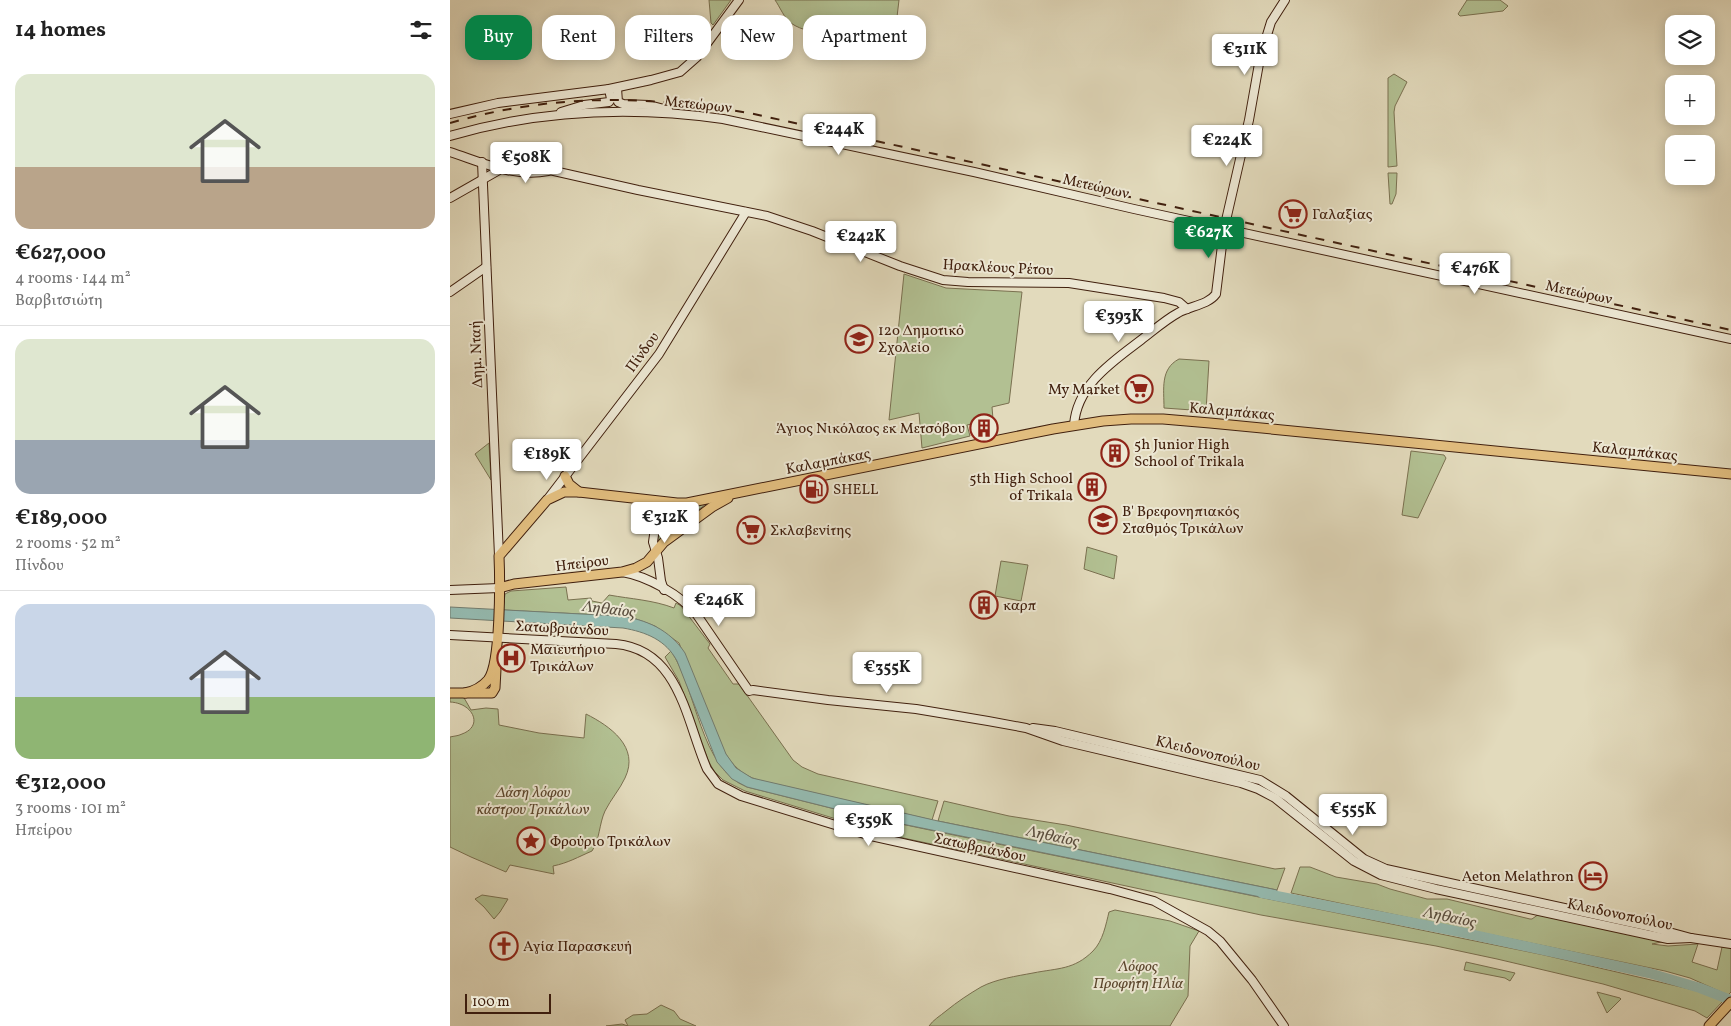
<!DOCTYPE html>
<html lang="en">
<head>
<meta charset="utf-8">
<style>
	:root { --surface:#fff; --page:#f6f6f6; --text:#222; --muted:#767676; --line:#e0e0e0; --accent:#0b8043 }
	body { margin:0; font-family:Vollkorn,serif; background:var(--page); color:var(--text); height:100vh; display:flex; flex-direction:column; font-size:19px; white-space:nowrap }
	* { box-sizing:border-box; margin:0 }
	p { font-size:16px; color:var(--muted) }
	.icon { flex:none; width:28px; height:28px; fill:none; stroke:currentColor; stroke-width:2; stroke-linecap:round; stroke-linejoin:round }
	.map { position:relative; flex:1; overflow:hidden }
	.sheet { display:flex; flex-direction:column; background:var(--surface); width:450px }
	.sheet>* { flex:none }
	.guide { position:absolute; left:15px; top:15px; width:475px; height:45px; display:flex; gap:10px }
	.tools { position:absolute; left:1215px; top:15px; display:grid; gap:10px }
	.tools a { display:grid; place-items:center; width:50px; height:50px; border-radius:10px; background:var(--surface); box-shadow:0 2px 12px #0003; font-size:25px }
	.scale { position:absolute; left:15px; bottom:12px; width:86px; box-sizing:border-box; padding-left:5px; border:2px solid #41200e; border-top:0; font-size:14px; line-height:18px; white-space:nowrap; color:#41200e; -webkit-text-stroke:4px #ece7d3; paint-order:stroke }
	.price { position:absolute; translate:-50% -42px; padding:0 11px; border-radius:5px; background:#fff; color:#222; font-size:16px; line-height:32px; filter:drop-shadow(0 1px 2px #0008) }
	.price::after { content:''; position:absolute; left:50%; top:30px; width:15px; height:11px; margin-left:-8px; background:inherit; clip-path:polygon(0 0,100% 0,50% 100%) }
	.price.active { background:var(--accent); color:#fff }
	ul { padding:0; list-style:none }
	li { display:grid; align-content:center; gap:10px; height:265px; padding:0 15px }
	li+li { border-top:1px solid var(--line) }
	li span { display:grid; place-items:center; height:155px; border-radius:15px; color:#555 }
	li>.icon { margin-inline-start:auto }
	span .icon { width:90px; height:90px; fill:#fffc; stroke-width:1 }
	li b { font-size:21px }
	h2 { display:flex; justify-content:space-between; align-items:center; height:60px; padding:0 15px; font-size:21px }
	.chip { padding:0 18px; border-radius:15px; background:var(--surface); box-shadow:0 2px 12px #0003; font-size:18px; line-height:45px }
	.chip.active { background:var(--accent); color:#fff }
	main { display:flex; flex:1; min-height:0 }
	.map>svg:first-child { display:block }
	.green { fill:#b2c092; stroke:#7a7050 }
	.water { fill:#95bbb1; stroke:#737d70 }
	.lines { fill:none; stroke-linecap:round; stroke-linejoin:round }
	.river { stroke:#95bbb1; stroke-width:10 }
	.secondary-casing { stroke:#41200e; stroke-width:10 }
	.primary-casing { stroke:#41200e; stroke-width:11 }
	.secondary { stroke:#ece7d3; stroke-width:8 }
	.primary { stroke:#e1bd7e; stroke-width:9 }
	.rail { stroke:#41200e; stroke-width:2; stroke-dasharray:9 9; stroke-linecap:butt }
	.labels { text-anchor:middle; stroke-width:4; stroke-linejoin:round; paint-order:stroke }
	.street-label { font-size:15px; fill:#41200e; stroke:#ece7d3 }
	.poi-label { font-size:15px; fill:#41200e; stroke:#ece7d3; text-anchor:start }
	.park-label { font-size:15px; font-style:italic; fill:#5d482f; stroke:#ece7d3 }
	.water-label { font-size:16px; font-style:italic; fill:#5a4e3f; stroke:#ece7d3 }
</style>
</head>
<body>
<main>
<section class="sheet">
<h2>14 homes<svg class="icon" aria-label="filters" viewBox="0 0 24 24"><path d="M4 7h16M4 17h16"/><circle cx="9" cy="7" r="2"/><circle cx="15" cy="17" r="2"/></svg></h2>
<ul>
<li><span style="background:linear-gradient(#dfe7d0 60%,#b9a48a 0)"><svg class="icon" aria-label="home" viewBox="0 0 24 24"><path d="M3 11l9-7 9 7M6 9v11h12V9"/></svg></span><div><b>€627,000</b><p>4 rooms · 144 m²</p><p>Βαρβιτσιώτη</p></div></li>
<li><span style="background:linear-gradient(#dfe7d0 65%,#9aa5b1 0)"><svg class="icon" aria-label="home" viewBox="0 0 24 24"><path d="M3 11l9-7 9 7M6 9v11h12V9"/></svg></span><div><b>€189,000</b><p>2 rooms · 52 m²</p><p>Πίνδου</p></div></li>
<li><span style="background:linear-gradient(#c9d6e8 60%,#8fb573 0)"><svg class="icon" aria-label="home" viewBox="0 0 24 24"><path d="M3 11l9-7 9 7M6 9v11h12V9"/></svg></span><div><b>€312,000</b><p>3 rooms · 101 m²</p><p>Ηπείρου</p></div></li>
</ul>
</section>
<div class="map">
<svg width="1281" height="1026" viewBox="0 0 1281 1026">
	<rect width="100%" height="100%" fill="#e2dabc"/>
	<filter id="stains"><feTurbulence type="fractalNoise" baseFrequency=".004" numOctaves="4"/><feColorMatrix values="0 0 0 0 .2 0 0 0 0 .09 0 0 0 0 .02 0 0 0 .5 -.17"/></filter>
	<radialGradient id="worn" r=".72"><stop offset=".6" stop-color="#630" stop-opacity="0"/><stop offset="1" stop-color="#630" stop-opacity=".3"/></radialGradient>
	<g class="green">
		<path d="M 259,0 L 281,0 L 263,25 L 261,23 Z"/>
		<path d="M 325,0 L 449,0 L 445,34 L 442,36 C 417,36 360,38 341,23 C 334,18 330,7 325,0 Z"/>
		<path d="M 1017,0 L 1050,0 L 1058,6 L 1053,11 L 1010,16 L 1008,14 Z"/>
		<path d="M 944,74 L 957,82 L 945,106 L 944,112 L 947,166 L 938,167 L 938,78 Z"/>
		<path d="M 938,173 L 947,173 L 946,194 L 942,204 L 940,204 Z"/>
		<path d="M 454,274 L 496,288 L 572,292 L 559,403 L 542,407 L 543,419 L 517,425 L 520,436 L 472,448 L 469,413 L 439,420 Z"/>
		<path d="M 729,359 L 759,361 L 756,411 L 714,408 C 714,389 710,369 729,359 Z"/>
		<path d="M 39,443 L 41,480 L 25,454 Z"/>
		<path d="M 961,451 L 994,455 L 996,458 L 968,518 L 952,515 Z"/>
		<path d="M 255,502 L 256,504 L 209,540 L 207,540 L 213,506 Z"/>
		<path d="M 637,547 L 667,556 L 664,579 L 634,569 Z"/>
		<path d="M 551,561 L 578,565 L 571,601 L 545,596 Z"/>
		<path d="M 116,587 L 118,600 L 141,598 L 142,601 L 152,603 L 159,595 C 181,599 203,600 224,608 L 226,603 L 231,606 L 260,644 L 258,648 L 283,684 L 289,684 L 343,760 L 352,767 L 368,774 L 488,801 L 482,820 L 308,780 C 292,775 282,765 274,751 L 229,643 L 205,626 L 181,617 L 169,616 L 53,610 L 55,594 L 61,591 Z"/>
		<path d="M 221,651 C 247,689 250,769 297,787 L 413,816 L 494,833 L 1094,955 L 1248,991 L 1273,1001 L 1257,1018 L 1245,1011 L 1153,984 L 1047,959 L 986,946 L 811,915 L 458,839 L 435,834 L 295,791 L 273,780 L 264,771 L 258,760 L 229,681 L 215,657 Z"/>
		<path d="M 13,696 L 21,710 L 36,708 L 48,709 L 49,725 L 89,733 L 134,738 L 136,714 C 160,726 190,747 175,778 C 170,789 161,799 155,811 C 149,824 150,839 142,851 C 128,857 118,863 103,866 L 104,874 L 60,865 L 56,872 L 21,857 L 0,847 L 0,737 C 4,736 8,736 12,734 C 34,726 23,703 0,702 L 0,697 Z"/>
		<path d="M 494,801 L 559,816 L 616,825 L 825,869 L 835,868 L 827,890 L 488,821 Z"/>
		<path d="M 850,867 L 860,867 L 886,877 L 927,884 L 940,889 L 977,899 L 997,899 L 1080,919 L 1082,919 L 1089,914 L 1216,941 L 1202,944 L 1218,946 L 1248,944 L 1242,962 L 1267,970 L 1272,947 L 1281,947 L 1281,992 L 1278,995 L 1240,978 L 1215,971 L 841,893 Z"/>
		<path d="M 32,895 L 58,899 L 50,912 L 44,919 L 34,907 L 25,899 Z"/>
		<path d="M 665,910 L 720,921 L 749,931 L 740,946 L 738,996 L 720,1026 L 479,1026 C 483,1020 490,1016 496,1011 C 507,1002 519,994 531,987 C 546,979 567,976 583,973 C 608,968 624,970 643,951 C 653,941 656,924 659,912 Z"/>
		<path d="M 1016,962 L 1065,973 L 1060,981 L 1055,978 L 1014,970 Z"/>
		<path d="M 1147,992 L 1170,998 L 1171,999 L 1157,1013 Z"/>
		<path d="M 211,1005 L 224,1011 L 230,1019 L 246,1026 L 156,1026 L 172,1024 L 178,1026 L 175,1020 L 183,1015 L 197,1014 Z"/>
	</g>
	<path class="water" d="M 0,607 L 169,616 C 196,619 220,630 235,653 L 276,754 L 286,768 L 302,778 L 488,821 L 827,890 L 825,900 L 413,816 L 297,787 L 282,779 L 267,762 L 227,661 C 216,640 196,632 173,628 L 0,618 Z"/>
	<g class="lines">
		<path class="river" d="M 812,893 L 1010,932 L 1199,973 L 1250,988 L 1281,1000"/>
		<g class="secondary-casing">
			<g id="secondary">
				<path d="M 167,88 L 168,102 L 173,104 L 199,105 L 218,110"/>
				<path d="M 111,112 L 134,105 L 159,102 L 161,99 L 159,89"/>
				<path d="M 0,114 L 48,103 L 159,89 L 201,80 L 230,72 L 247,57 L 289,0"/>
				<path d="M 0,136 C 89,110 182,106 273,119 L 524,172 L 684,209 L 1281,339"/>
				<path d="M 0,152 C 31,162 64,178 98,171"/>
				<path d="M 32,162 L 49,556"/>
				<path d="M 0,198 L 58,165 L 73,164 L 188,190 L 317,216 L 362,231 L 450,266 L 493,280 L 518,282 L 619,283 L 714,298 L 729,302 L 737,309"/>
				<path d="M 0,292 L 36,267"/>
				<path d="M 624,425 C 627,385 662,362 691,340 C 703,331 715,320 728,313 C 740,306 758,305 766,294 L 774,229 L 799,120 L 810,58 L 821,22 L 835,0"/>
				<path d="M 97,500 L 209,354 L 296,212"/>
				<path d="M 209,501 L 203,542 L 208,558 L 211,581 L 214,590"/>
				<path d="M 172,572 C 197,576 231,595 247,615 L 299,691 L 303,690 L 378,700 L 466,709 L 538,721 L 576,728 L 613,741 L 791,783 L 808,789 L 825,798 L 904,861 L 931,875 L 986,889 L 1218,939 L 1241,938"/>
				<path d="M 0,590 L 49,588"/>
				<path d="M 0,635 L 166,644 C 230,650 236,721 257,769 L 268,784 L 291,796 L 421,836 L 660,889 L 704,901 L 758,931 L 770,941 L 802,980 L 834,1026"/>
				<path d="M 583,728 L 605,731 L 810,780 L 836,796 L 914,859 L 936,869 L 1197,926 L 1241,938 L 1281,944"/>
			</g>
		</g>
		<g class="primary-casing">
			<g id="primary">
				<path d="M 115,476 L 119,484 L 129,492"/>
				<path d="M 49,588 L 64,584 L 172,572 L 186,568 L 197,562 L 214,542 L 262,507 L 278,498"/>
				<path d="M 0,693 L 42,693 L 45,688 L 46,669"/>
				<path d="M 15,693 C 25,691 32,687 38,680 C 51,664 50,579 49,556 L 97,500 L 114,492 L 129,492 L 227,503 L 237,503 L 603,429 L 653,421 L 681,419 L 713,419 L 760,423 L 1281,474"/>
				<path d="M 1259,1026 L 1281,1002"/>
			</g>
		</g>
		<use href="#secondary" class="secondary"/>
		<use href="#primary" class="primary"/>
		<path class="rail" d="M 0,123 C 104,93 199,95 304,114 L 1281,330"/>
	</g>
	<defs>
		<g id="supermarket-ring" transform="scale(1.4375)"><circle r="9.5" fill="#ece7d3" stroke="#8f2418" stroke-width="1.5"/><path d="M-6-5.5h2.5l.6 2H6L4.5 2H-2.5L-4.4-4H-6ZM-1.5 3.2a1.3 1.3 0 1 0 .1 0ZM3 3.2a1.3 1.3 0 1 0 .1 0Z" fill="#8f2418"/></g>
		<g id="school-ring" transform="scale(1.4375)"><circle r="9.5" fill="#ece7d3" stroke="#8f2418" stroke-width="1.5"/><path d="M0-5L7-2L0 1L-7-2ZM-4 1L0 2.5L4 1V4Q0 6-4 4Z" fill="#8f2418"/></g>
		<g id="building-ring" transform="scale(1.4375)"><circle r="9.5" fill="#ece7d3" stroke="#8f2418" stroke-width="1.5"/><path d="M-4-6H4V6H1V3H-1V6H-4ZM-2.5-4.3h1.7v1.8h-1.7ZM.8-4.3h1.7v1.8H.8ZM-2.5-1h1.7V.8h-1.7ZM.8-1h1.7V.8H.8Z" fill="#8f2418"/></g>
		<g id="fuel-ring" transform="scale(1.4375)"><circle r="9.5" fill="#ece7d3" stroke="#8f2418" stroke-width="1.5"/><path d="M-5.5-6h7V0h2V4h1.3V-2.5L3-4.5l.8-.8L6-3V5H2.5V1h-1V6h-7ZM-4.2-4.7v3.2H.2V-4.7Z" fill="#8f2418"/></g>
		<g id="hospital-ring" transform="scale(1.4375)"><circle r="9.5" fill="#ece7d3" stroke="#8f2418" stroke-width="1.5"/><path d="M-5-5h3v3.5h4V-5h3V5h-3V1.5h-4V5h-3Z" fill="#8f2418"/></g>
		<g id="sight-ring" transform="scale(1.4375)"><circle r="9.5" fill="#ece7d3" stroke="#8f2418" stroke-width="1.5"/><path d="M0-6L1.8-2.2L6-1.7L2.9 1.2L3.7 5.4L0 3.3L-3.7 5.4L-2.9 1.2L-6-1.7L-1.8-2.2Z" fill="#8f2418"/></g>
		<g id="hotel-ring" transform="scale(1.4375)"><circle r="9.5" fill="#ece7d3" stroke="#8f2418" stroke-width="1.5"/><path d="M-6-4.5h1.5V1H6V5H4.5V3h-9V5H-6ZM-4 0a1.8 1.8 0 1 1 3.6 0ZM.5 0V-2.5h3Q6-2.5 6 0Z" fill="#8f2418"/></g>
		<g id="church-ring" transform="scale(1.4375)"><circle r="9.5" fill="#ece7d3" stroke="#8f2418" stroke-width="1.5"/><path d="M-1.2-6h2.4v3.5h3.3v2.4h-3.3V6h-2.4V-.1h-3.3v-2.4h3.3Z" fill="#8f2418"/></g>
	</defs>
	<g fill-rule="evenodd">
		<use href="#supermarket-ring" x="843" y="214"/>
		<use href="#school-ring" x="409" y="339"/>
		<use href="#supermarket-ring" x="689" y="389"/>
		<use href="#building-ring" x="534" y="428"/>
		<use href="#building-ring" x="665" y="453"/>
		<use href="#building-ring" x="642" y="487"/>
		<use href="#fuel-ring" x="364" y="489"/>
		<use href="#school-ring" x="653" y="520"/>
		<use href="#supermarket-ring" x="301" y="530"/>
		<use href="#building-ring" x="534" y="605"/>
		<use href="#hospital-ring" x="61" y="658"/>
		<use href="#sight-ring" x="81" y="841"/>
		<use href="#hotel-ring" x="1143" y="876"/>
		<use href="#church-ring" x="54" y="946"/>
	</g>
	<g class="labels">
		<g class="street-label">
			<text transform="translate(248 104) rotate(6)" y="5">Μετεώρων</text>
			<text transform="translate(646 186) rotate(13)" y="5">Μετεώρων</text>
			<text transform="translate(548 267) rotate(3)" y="5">Ηρακλέους Ρέτου</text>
			<text transform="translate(1129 292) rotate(12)" y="5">Μετεώρων</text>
			<text transform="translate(192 352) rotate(-54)" y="5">Πίνδου</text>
			<text transform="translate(26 354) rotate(-92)" y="5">Δημ. Νταή</text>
			<text transform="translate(782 411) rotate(5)" y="5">Καλαμπάκας</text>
			<text transform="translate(1185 451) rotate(6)" y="5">Καλαμπάκας</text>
			<text transform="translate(378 461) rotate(-11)" y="5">Καλαμπάκας</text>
			<text transform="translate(132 563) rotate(-7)" y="5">Ηπείρου</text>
			<text transform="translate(112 628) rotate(3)" y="5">Σατωβριάνδου</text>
			<text transform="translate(758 753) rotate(14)" y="5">Κλειδονοπούλου</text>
			<text transform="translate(530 847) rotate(12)" y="5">Σατωβριάνδου</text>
			<text transform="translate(1170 914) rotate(12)" y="5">Κλειδονοπούλου</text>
		</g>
		<g class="poi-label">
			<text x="862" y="219">Γαλαξίας</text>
			<text x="428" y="335">12ο Δημοτικό<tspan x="428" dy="17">Σχολείο</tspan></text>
			<text x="670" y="394" text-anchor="end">My Market</text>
			<text x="515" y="433" text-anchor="end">Άγιος Νικόλαος εκ Μετσόβου</text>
			<text x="684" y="449">5h Junior High<tspan x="684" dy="17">School of Trikala</tspan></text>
			<text x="623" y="483" text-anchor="end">5th High School<tspan x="623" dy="17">of Trikala</tspan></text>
			<text x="383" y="494">SHELL</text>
			<text x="672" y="516">Β' Βρεφονηπιακός<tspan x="672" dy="17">Σταθμός Τρικάλων</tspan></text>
			<text x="320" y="535">Σκλαβενίτης</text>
			<text x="553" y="610">καρπ</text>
			<text x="80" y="654">Μαιευτήριο<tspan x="80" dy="17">Τρικάλων</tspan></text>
			<text x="100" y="846">Φρούριο Τρικάλων</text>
			<text x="1124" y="881" text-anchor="end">Aeton Melathron</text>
			<text x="73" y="951">Αγία Παρασκευή</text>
		</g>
		<g class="park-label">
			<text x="83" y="797">Δάση λόφου<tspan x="83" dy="17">κάστρου Τρικάλων</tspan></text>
			<text x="688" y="971">Λόφος<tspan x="688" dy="17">Προφήτη Ηλία</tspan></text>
		</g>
		<g class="water-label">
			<text transform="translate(159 608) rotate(7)" y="6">Ληθαίος</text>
			<text transform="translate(603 835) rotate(12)" y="6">Ληθαίος</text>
			<text transform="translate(1000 916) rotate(12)" y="6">Ληθαίος</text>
		</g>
	</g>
	<rect width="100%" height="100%" filter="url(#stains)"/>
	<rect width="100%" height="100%" fill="url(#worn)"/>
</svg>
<div class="tools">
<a><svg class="icon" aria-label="layers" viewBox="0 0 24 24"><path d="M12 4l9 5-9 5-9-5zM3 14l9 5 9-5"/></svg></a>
<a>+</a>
<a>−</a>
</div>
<div class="scale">100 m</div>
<b class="price" style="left:795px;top:76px">€311K</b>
<b class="price" style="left:389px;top:156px">€244K</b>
<b class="price" style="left:777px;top:167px">€224K</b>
<b class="price" style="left:76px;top:184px">€508K</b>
<b class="price active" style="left:759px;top:259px">€627K</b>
<b class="price" style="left:411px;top:263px">€242K</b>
<b class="price" style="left:1025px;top:295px">€476K</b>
<b class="price" style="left:669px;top:343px">€393K</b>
<b class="price" style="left:97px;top:481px">€189K</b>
<b class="price" style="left:215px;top:544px">€312K</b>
<b class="price" style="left:269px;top:627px">€246K</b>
<b class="price" style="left:437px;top:694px">€355K</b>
<b class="price" style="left:903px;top:836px">€555K</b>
<b class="price" style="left:419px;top:847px">€359K</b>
<div class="guide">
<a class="chip active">Buy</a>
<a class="chip">Rent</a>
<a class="chip">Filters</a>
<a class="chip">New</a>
<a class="chip">Apartment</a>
</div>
</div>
</main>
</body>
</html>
